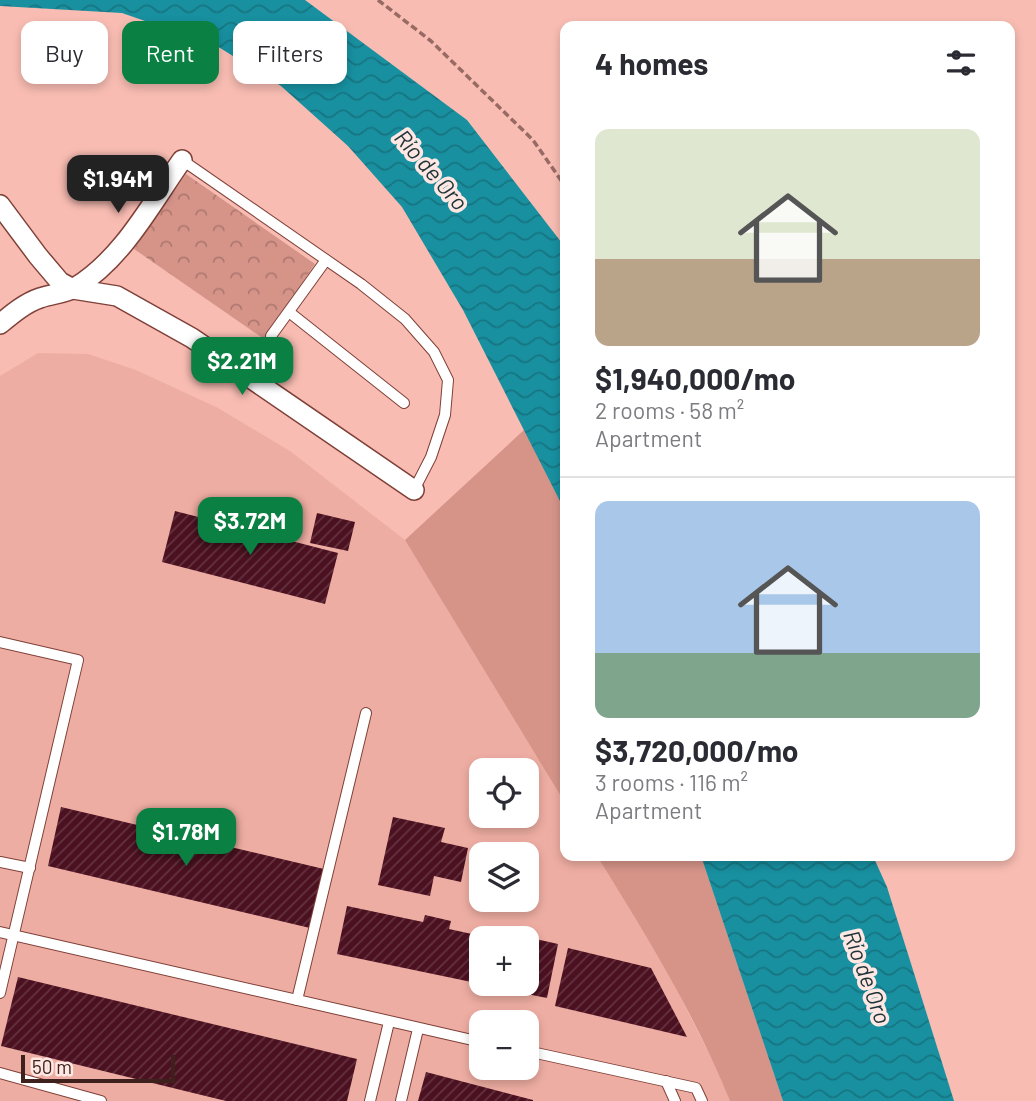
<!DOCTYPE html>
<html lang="en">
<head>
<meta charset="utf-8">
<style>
	:root { --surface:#fff; --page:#f2f2f3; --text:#2b2b33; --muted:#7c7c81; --line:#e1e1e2; --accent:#0b8043 }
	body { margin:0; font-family:Barlow,sans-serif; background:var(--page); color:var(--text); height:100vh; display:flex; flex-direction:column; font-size:26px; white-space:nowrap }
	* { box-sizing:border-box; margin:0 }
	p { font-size:23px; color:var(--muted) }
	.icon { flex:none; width:38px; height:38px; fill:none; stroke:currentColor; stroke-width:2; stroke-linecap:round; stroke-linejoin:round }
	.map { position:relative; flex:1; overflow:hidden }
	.details { position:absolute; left:560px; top:21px; width:455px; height:840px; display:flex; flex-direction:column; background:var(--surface); border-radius:14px; box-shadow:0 4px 10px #0003 }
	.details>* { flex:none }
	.guide { position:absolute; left:21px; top:21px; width:434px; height:63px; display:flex; gap:14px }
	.buttons { position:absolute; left:469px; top:758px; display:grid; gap:14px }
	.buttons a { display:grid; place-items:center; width:70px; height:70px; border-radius:14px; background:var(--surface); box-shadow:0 4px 10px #0003; font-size:35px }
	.scale { position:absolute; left:21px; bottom:18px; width:154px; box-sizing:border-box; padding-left:7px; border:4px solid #3e211d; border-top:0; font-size:19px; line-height:24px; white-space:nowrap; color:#3e211d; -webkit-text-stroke:5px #ffe7e3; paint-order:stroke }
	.price { position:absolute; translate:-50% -60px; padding:0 16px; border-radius:14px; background:var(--accent); color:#fff; font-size:23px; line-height:46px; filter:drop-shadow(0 2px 4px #0008) }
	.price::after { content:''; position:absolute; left:50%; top:42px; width:21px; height:16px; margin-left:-10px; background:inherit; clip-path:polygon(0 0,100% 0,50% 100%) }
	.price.active { background:#222; color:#fff }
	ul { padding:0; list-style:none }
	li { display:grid; align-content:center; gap:14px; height:371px; padding:0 35px }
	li+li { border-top:2px solid var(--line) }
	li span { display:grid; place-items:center; height:217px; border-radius:14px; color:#555 }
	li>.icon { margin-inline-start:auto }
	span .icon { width:126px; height:126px; fill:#fffc; stroke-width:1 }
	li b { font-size:30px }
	h2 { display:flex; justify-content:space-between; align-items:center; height:84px; padding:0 35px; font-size:30px }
	.tag { padding:0 24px; border-radius:14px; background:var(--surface); box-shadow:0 4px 10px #0003; font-size:24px; line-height:63px }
	.tag.active { background:var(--accent); color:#fff }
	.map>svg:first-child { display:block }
	.built { fill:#eeada2; fill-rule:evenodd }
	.green { fill:#d69489 }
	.park { fill:url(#park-crowns) }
	.water { fill:url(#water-waves) }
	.building { fill:url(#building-hatch) }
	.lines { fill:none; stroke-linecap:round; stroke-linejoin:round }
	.service-casing { stroke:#7f4038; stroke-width:12 }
	.minor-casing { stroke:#7f4038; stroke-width:22 }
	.path { stroke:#976b64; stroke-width:3.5; stroke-dasharray:7 3.5; stroke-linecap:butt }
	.service { stroke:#fff; stroke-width:10 }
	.minor { stroke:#fff; stroke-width:19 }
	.labels { text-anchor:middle; stroke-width:7; stroke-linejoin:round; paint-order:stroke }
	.water-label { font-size:23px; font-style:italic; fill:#1d3539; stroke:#ffe7e3 }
</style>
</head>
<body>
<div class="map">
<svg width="1036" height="1101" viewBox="0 0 1036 1101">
	<defs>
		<pattern id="park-crowns" width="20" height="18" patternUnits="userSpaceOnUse" patternTransform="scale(1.75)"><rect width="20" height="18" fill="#d69489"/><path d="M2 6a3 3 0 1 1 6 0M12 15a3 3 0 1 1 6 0" fill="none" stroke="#af786f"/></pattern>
		<pattern id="water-waves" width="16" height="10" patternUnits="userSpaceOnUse" patternTransform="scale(1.75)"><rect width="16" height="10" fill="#1890a0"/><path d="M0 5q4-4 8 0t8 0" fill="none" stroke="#177582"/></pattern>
		<pattern id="building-hatch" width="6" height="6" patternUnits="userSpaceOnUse" patternTransform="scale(1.75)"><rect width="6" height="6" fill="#4c1121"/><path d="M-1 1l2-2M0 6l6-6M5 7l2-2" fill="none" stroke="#643340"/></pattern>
	</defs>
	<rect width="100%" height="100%" fill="#f8bcb2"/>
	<path class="built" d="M 38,353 L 88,354 L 136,370 L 218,408 L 290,451 L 405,540 L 565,803 L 565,856 L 597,856 L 665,967 L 720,1075 L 730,1101 L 0,1101 L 0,376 ZM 481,770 L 527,770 L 527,816 L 481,816 ZM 481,854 L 527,854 L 527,900 L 481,900 ZM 481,938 L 527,938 L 527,984 L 481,984 ZM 481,1022 L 527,1022 L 527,1068 L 481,1068 Z"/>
	<g class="green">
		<path d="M 525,429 L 565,511 L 565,803 L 405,540 Z"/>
		<path d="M 597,856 L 701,856 L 783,1101 L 730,1101 C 695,1014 646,935 597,856 Z"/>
	</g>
	<path class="park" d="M 186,174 L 315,264 L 264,339 L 134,249 Z"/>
	<g class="water">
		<path d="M 0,0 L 305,0 L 467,120 L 565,247 L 565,511 L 463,310 L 402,207 L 348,146 L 281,86 L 217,46 L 122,13 L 0,6 Z"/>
		<path d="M 701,856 L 873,856 L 887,887 L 954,1101 L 783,1101 Z"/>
	</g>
	<g class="building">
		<path d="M 175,511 L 338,553 L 325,604 L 162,562 Z"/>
		<path d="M 317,513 L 355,522 L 348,551 L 310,543 Z"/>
		<path d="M 61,807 L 324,869 L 310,928 L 48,866 Z"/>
		<path d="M 393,817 L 445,828 L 441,842 L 468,848 L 461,882 L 434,876 L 430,896 L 378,885 Z"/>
		<path d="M 347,906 L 423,922 L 425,915 L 451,921 L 449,929 L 481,936 L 481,984 L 337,954 Z"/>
		<path d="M 498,931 L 525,937 L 525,938 L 496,938 Z"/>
		<path d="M 527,937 L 558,944 L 547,998 L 482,985 L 527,984 Z"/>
		<path d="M 568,948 L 651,968 L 687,1037 L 555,1006 Z"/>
		<path d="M 18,977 L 357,1059 L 347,1101 L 226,1101 L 1,1046 Z"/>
		<path d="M 426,1072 L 533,1100 L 533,1101 L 418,1101 Z"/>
	</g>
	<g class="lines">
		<g class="service-casing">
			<g id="service">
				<path d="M 182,160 L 361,284 L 405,319 L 434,352 L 448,380 L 445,415 L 431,457 L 414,490"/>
				<path d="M 289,312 L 404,403"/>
				<path d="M 271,336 L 326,260"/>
				<path d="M 0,642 L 78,660 L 0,993"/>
				<path d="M 0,862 L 30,868"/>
				<path d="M 0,932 L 481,1042"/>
				<path d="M 297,1000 L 366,713"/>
				<path d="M 527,1051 L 696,1088 L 702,1101"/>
				<path d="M 0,1073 L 101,1101"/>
				<path d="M 666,1081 L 675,1101"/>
				<path d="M 370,1101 L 389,1022"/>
				<path d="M 401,1101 L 418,1029"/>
			</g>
		</g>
		<g class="minor-casing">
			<g id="minor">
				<path d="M 0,205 L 38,256 L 60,282 L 73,289 L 117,296 L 192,338 L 414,490"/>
				<path d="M 0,324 C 12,314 25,303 40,298 C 52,294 66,293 76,287 C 123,258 151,204 182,160"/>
			</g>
		</g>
		<path class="path" d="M 378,0 L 431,41 L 533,140 L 565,186"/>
		<use href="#service" class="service"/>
		<use href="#minor" class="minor"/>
	</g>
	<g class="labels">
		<g class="water-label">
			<text transform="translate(431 170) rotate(49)" y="8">Río de Oro</text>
			<text transform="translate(867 977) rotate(70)" y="8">Río de Oro</text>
		</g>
	</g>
</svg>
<div class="buttons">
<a><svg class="icon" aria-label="locate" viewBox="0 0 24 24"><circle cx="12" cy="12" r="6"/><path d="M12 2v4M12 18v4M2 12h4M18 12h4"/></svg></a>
<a><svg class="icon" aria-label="layers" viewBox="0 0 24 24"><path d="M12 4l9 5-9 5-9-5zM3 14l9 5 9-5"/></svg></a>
<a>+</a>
<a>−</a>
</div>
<div class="scale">50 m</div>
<b class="price active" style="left:118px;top:215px">$1.94M</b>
<b class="price" style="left:242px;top:397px">$2.21M</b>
<b class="price" style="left:250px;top:557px">$3.72M</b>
<b class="price" style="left:186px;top:868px">$1.78M</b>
<div class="guide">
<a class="tag">Buy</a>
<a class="tag active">Rent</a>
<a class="tag">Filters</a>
</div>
<section class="details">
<h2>4 homes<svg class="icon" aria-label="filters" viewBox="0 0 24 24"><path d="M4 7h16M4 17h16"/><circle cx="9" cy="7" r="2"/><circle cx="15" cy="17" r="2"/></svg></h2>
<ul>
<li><span style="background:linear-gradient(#dfe7d0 60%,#b9a48a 0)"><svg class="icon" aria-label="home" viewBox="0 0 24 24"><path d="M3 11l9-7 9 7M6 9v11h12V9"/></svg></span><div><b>$1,940,000/mo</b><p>2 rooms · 58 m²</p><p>Apartment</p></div></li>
<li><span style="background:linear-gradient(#a9c7e8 70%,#7fa58c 0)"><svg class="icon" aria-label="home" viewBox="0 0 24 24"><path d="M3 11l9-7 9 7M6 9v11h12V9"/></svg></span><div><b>$3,720,000/mo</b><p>3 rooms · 116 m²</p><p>Apartment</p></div></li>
</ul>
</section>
</div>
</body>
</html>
